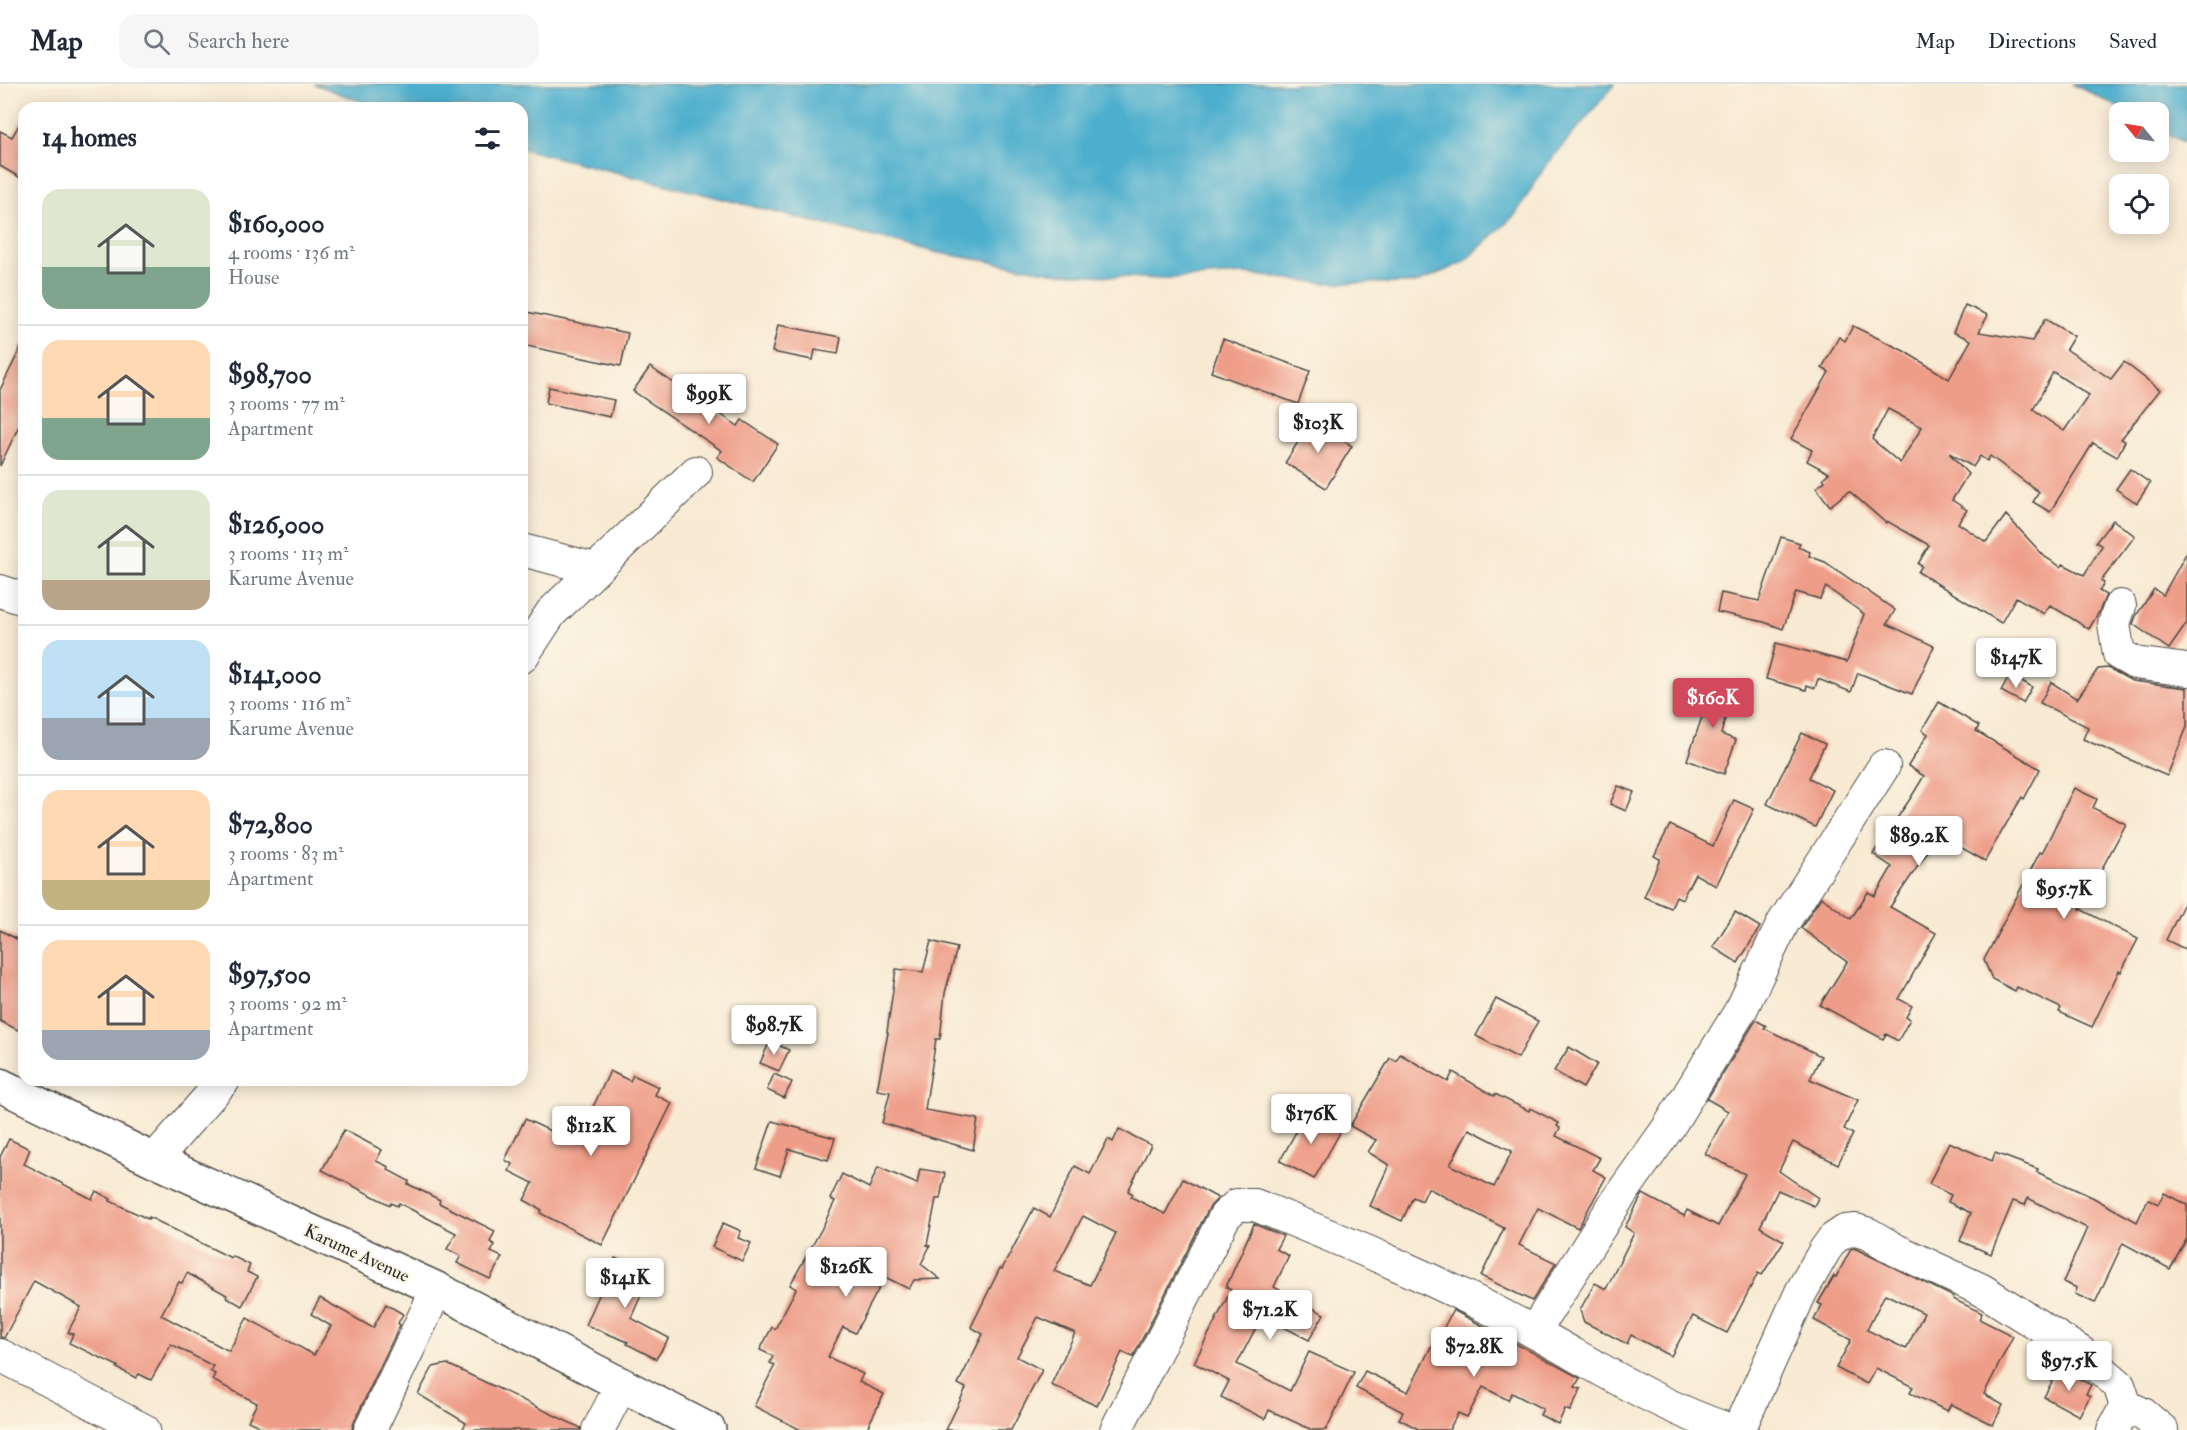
<!DOCTYPE html>
<html lang="en">
<head>
<meta charset="utf-8">
<style>
	:root { --surface:#fff; --page:#f6f6f7; --text:#1f2937; --muted:#747a83; --line:#e0e1e3; --accent:#d1495b }
	body { margin:0; font-family:"IM FELL Double Pica",serif; background:var(--page); color:var(--text); height:100vh; display:flex; flex-direction:column; font-size:22px; white-space:nowrap }
	* { box-sizing:border-box; margin:0 }
	p { font-size:20px; color:var(--muted) }
	.icon { flex:none; width:33px; height:33px; fill:none; stroke:currentColor; stroke-width:2; stroke-linecap:round; stroke-linejoin:round }
	.map { position:relative; flex:1; overflow:hidden }
	.side { position:absolute; left:18px; top:18px; width:510px; height:984px; display:flex; flex-direction:column; background:var(--surface); border-radius:18px; box-shadow:0 3px 15px #0003 }
	.side>* { flex:none }
	.needle { width:39px; rotate:300deg }
	.buttons { position:absolute; left:2109px; top:18px; display:grid; gap:12px }
	.buttons a { display:grid; place-items:center; width:60px; height:60px; border-radius:12px; background:var(--surface); box-shadow:0 3px 15px #0003; font-size:30px }
	.price { position:absolute; translate:-50% -51px; padding:0 14px; border-radius:6px; background:#fff; color:#222; font-size:20px; line-height:39px; filter:drop-shadow(0 2px 3px #0008) }
	.price::after { content:''; position:absolute; left:50%; top:36px; width:18px; height:14px; margin-left:-9px; background:inherit; clip-path:polygon(0 0,100% 0,50% 100%) }
	.price.current { background:var(--accent); color:#fff }
	ul { padding:0; list-style:none }
	li { display:flex; align-items:center; gap:18px; height:150px; padding:0 24px }
	li+li { border-top:2px solid var(--line) }
	li span { display:grid; place-items:center; flex:none; width:168px; height:120px; border-radius:18px; color:#555 }
	li>.icon { margin-inline-start:auto }
	span .icon { width:72px; height:72px; fill:#fffc; stroke-width:1 }
	li b { font-size:26px }
	h2 { display:flex; justify-content:space-between; align-items:center; height:72px; padding:0 24px; font-size:26px }
	header { display:flex; align-items:center; gap:36px; box-sizing:border-box; height:84px; padding:0 30px; background:var(--surface); border-bottom:2px solid var(--line) }
	header strong { font-size:28px }
	nav { display:flex; gap:33px; margin-inline-start:auto; font-size:21px }
	.search { width:420px; height:54px; background:var(--page); display:flex; align-items:center; gap:15px; box-sizing:border-box; padding:0 21px; border-radius:18px; color:var(--muted); font-size:22px }
	.map>svg:first-child { display:block }
	.water { fill:#4eafcd; stroke:#3c6d7c; stroke-width:1.5 }
	.building { fill:#ee9d88; fill-rule:evenodd }
	.lines { fill:none; stroke-linecap:round; stroke-linejoin:round }
	.minor-casing { stroke:#4a4844; stroke-width:34 }
	.major-casing { stroke:#4a4844; stroke-width:36 }
	.minor { stroke:#fff; stroke-width:32 }
	.major { stroke:#fff; stroke-width:33 }
	.labels { text-anchor:middle; stroke-width:4.5; stroke-linejoin:round; paint-order:stroke }
	.street-label { font-size:18px; fill:#2b2b2b; stroke:#fcf5e5 }
</style>
</head>
<body>
<header>
<strong>Map</strong>
<div class="search"><svg class="icon" aria-label="search" viewBox="0 0 24 24"><circle cx="10" cy="10" r="6"/><path d="M15 15l6 6"/></svg>Search here</div>
<nav><a>Map</a><a>Directions</a><a>Saved</a></nav>
</header>
<div class="map">
<svg width="2187" height="1346" viewBox="0 0 2187 1346">
	<rect width="100%" height="100%" fill="#fcf5e5"/>
	<filter id="ink" filterUnits="userSpaceOnUse"><feTurbulence type="fractalNoise" baseFrequency=".0167" numOctaves="2"/><feDisplacementMap in="SourceGraphic" scale="12" xChannelSelector="R" yChannelSelector="G"/><feConvolveMatrix kernelMatrix="1 2 1 2 8 2 1 2 1" color-interpolation-filters="sRGB"/></filter>
	<filter id="wash" filterUnits="userSpaceOnUse"><feTurbulence type="fractalNoise" baseFrequency=".008" numOctaves="4" result="noise"/><feDisplacementMap in="SourceGraphic" scale="24" xChannelSelector="R" yChannelSelector="G"/><feGaussianBlur stdDeviation="1.35" result="paint"/><feColorMatrix in="noise" values="0 0 0 0 0 0 0 0 0 0 0 0 0 0 0 0 0 1.4 0 .05"/><feComposite in="paint" operator="in"/></filter>
	<g filter="url(#wash)">
		<rect width="100%" height="100%" fill="#f8ead3"/>
		<g class="water">
			<path d="M 314,0 L 1615,0 L 1544,84 L 1516,130 L 1464,178 L 1417,199 L 1323,199 L 1245,190 L 1159,195 L 1058,189 L 939,169 L 522,65 L 522,24 L 378,24 Z"/>
			<path d="M 2072,0 L 2187,0 L 2187,60 L 2159,45 L 2158,28 L 2128,28 Z"/>
		</g>
		<g id="blocks">
			<g class="building">
				<path d="M 24,32 L 24,96 L 0,82 L 0,47 L 12,53 Z"/>
				<path d="M 1965,221 L 1988,231 L 1979,248 L 2032,257 L 2045,235 L 2074,252 L 2066,265 L 2111,295 L 2124,278 L 2160,306 L 2121,355 L 2125,357 L 2117,373 L 2093,359 L 2050,428 L 2033,418 L 2039,408 L 1990,372 L 1987,377 L 1980,372 L 1973,383 L 1949,369 L 1968,390 L 1952,416 L 1967,426 L 1958,439 L 1986,458 L 2006,431 L 2045,473 L 2061,483 L 2063,480 L 2084,491 L 2102,462 L 2096,458 L 2113,436 L 2135,452 L 2101,497 L 2104,499 L 2099,507 L 2106,511 L 2099,528 L 2089,545 L 2050,521 L 2044,530 L 2016,513 L 2001,539 L 1918,488 L 1922,482 L 1918,480 L 1929,461 L 1887,437 L 1886,439 L 1849,407 L 1830,422 L 1816,404 L 1825,397 L 1823,394 L 1829,389 L 1807,377 L 1812,366 L 1791,355 L 1829,288 L 1822,284 L 1839,253 L 1845,257 L 1853,242 L 1904,267 L 1949,295 L 1971,256 L 1953,248 ZM 2053,288 L 2089,311 L 2064,347 L 2033,326 ZM 1888,325 L 1922,343 L 1900,379 L 1872,355 Z"/>
				<path d="M 522,227 L 628,249 L 621,282 L 522,261 Z"/>
				<path d="M 778,241 L 841,253 L 838,270 L 815,266 L 813,276 L 772,268 Z"/>
				<path d="M 1223,255 L 1310,287 L 1298,320 L 1211,288 Z"/>
				<path d="M 24,257 L 24,331 L 0,382 L 0,306 Z"/>
				<path d="M 650,283 L 738,342 L 742,336 L 778,360 L 753,398 L 717,373 L 722,367 L 633,307 Z"/>
				<path d="M 549,303 L 614,316 L 610,333 L 546,319 Z"/>
				<path d="M 1311,337 L 1352,362 L 1326,404 L 1285,379 Z"/>
				<path d="M 2130,385 L 2150,399 L 2137,419 L 2116,405 Z"/>
				<path d="M 1781,453 L 1800,459 L 1798,463 L 1810,468 L 1809,472 L 1825,478 L 1895,526 L 1887,540 L 1934,562 L 1912,610 L 1858,589 L 1851,608 L 1818,595 L 1815,604 L 1807,601 L 1806,606 L 1766,595 L 1776,559 L 1847,578 L 1864,530 L 1826,503 L 1820,515 L 1796,508 L 1783,545 L 1764,538 L 1717,528 L 1721,509 L 1759,517 Z"/>
				<path d="M 2187,468 L 2187,539 L 2169,565 L 2133,540 L 2136,532 L 2154,505 L 2163,511 Z"/>
				<path d="M 2108,584 L 2132,597 L 2187,604 L 2187,643 L 2167,692 L 2083,655 L 2088,643 L 2040,619 L 2051,598 L 2077,615 L 2098,585 Z"/>
				<path d="M 2010,590 L 2032,603 L 2023,619 L 2001,607 Z"/>
				<path d="M 1703,595 L 1734,603 L 1721,650 L 1736,656 L 1724,690 L 1687,676 L 1708,616 L 1698,613 Z"/>
				<path d="M 1939,618 L 1979,642 L 1976,647 L 2040,685 L 2024,715 L 2022,713 L 1995,759 L 1985,777 L 1939,751 L 1890,823 L 1936,849 L 1899,915 L 1912,922 L 1906,933 L 1910,935 L 1898,957 L 1886,950 L 1883,955 L 1820,921 L 1847,878 L 1801,844 L 1821,813 L 1851,835 L 1868,808 L 1875,812 L 1892,783 L 1873,770 L 1910,715 L 1924,692 L 1908,682 L 1928,650 L 1922,646 Z"/>
				<path d="M 1802,649 L 1825,660 L 1809,694 L 1833,706 L 1815,743 L 1767,720 Z"/>
				<path d="M 1618,702 L 1634,708 L 1626,727 L 1610,720 Z"/>
				<path d="M 2074,704 L 2097,715 L 2093,724 L 2126,740 L 2080,825 L 2138,855 L 2121,888 L 2119,887 L 2092,943 L 2059,928 L 2061,924 L 2017,903 L 2015,907 L 1992,895 L 1984,876 L 2040,768 L 2042,769 Z"/>
				<path d="M 1734,716 L 1754,725 L 1716,802 L 1695,790 L 1682,815 L 1676,812 L 1671,824 L 1644,813 L 1660,775 L 1654,772 L 1670,741 L 1713,762 Z"/>
				<path d="M 2187,813 L 2187,866 L 2166,856 Z"/>
				<path d="M 1735,828 L 1760,843 L 1738,879 L 1713,863 Z"/>
				<path d="M 0,846 L 24,859 L 24,949 L 0,937 Z"/>
				<path d="M 931,857 L 957,864 L 945,909 L 940,955 L 936,955 L 925,1026 L 978,1035 L 973,1066 L 882,1039 L 890,1008 L 877,1006 L 888,949 L 887,948 L 896,885 L 923,888 Z"/>
				<path d="M 1496,915 L 1538,937 L 1518,974 L 1476,952 Z"/>
				<path d="M 1756,936 L 1766,942 L 1764,944 L 1821,972 L 1810,995 L 1858,1016 L 1844,1045 L 1853,1050 L 1838,1080 L 1793,1058 L 1779,1087 L 1818,1114 L 1814,1122 L 1778,1106 L 1760,1143 L 1784,1157 L 1762,1191 L 1758,1189 L 1727,1249 L 1693,1232 L 1671,1272 L 1631,1251 L 1627,1260 L 1584,1238 L 1580,1226 L 1595,1199 L 1606,1205 L 1634,1149 L 1625,1143 L 1643,1110 L 1684,1132 L 1687,1126 L 1718,1142 L 1745,1090 L 1705,1070 L 1728,1027 L 1707,1015 Z"/>
				<path d="M 770,957 L 789,966 L 779,987 L 760,979 Z"/>
				<path d="M 1569,963 L 1597,980 L 1583,1004 L 1554,987 Z"/>
				<path d="M 1400,970 L 1448,998 L 1453,988 L 1494,1012 L 1495,1010 L 1529,1027 L 1530,1024 L 1559,1039 L 1557,1042 L 1560,1044 L 1556,1052 L 1600,1074 L 1593,1086 L 1606,1093 L 1578,1144 L 1538,1124 L 1519,1161 L 1556,1179 L 1532,1217 L 1481,1192 L 1504,1144 L 1428,1104 L 1422,1117 L 1413,1113 L 1402,1137 L 1370,1122 L 1389,1081 L 1368,1068 L 1376,1056 L 1350,1042 L 1390,974 L 1396,977 ZM 1469,1045 L 1512,1067 L 1494,1103 L 1450,1081 Z"/>
				<path d="M 610,987 L 630,997 L 633,991 L 659,1003 L 655,1011 L 672,1019 L 602,1161 L 540,1129 L 542,1126 L 524,1116 L 533,1099 L 509,1087 L 512,1080 L 505,1076 L 525,1035 L 576,1059 Z"/>
				<path d="M 774,990 L 792,998 L 784,1014 L 767,1006 Z"/>
				<path d="M 1308,1026 L 1342,1045 L 1314,1095 L 1280,1077 Z"/>
				<path d="M 772,1037 L 835,1054 L 828,1076 L 789,1065 L 780,1092 L 756,1084 Z"/>
				<path d="M 1119,1045 L 1151,1061 L 1128,1107 L 1133,1110 L 1131,1113 L 1165,1130 L 1183,1095 L 1218,1114 L 1209,1124 L 1133,1273 L 1122,1268 L 1097,1322 L 1051,1301 L 1075,1249 L 1038,1233 L 1017,1273 L 1042,1286 L 1011,1346 L 946,1346 L 966,1304 L 958,1300 L 983,1250 L 971,1243 L 1000,1184 L 1002,1185 L 1034,1124 L 1050,1133 L 1075,1082 L 1090,1090 L 1108,1055 L 1113,1058 ZM 1083,1132 L 1116,1149 L 1090,1201 L 1054,1187 Z"/>
				<path d="M 344,1046 L 382,1066 L 376,1077 L 389,1083 L 388,1086 L 409,1097 L 408,1100 L 440,1116 L 439,1119 L 495,1147 L 490,1158 L 495,1161 L 491,1168 L 502,1173 L 490,1195 L 457,1179 L 461,1172 L 447,1165 L 456,1149 L 399,1119 L 397,1122 L 391,1119 L 390,1121 L 322,1086 Z"/>
				<path d="M 9,1055 L 30,1065 L 24,1080 L 92,1115 L 96,1107 L 111,1115 L 110,1117 L 148,1135 L 149,1133 L 231,1174 L 232,1172 L 250,1181 L 247,1188 L 257,1193 L 242,1222 L 226,1213 L 227,1211 L 187,1189 L 182,1199 L 179,1198 L 161,1231 L 229,1267 L 247,1234 L 314,1271 L 331,1242 L 311,1230 L 320,1214 L 373,1244 L 386,1220 L 403,1230 L 398,1239 L 400,1241 L 354,1338 L 352,1346 L 267,1346 L 248,1337 L 257,1319 L 212,1296 L 215,1290 L 210,1287 L 213,1282 L 171,1260 L 151,1296 L 139,1290 L 136,1294 L 117,1284 L 118,1282 L 69,1259 L 73,1250 L 68,1248 L 81,1223 L 34,1197 L 4,1254 L 0,1253 L 0,1073 Z"/>
				<path d="M 1949,1058 L 1992,1077 L 1995,1069 L 2038,1085 L 2037,1088 L 2092,1113 L 2137,1138 L 2148,1115 L 2158,1120 L 2164,1109 L 2187,1121 L 2187,1154 L 2170,1185 L 2123,1159 L 2095,1219 L 2075,1210 L 2077,1204 L 2063,1198 L 2087,1144 L 2028,1114 L 2025,1121 L 2013,1117 L 1991,1170 L 1960,1157 L 1971,1129 L 1948,1118 L 1951,1111 L 1929,1100 Z"/>
				<path d="M 878,1083 L 917,1100 L 920,1085 L 945,1089 L 940,1115 L 936,1115 L 927,1161 L 930,1162 L 921,1180 L 940,1195 L 914,1196 L 909,1205 L 885,1193 L 855,1249 L 843,1243 L 828,1273 L 863,1290 L 859,1298 L 884,1310 L 866,1346 L 801,1346 L 754,1322 L 775,1281 L 770,1279 L 773,1272 L 760,1266 L 772,1243 L 775,1245 L 796,1205 L 790,1201 L 821,1146 L 835,1117 L 830,1115 L 842,1090 L 869,1104 Z"/>
				<path d="M 723,1139 L 741,1147 L 738,1154 L 751,1159 L 742,1177 L 712,1163 Z"/>
				<path d="M 1254,1140 L 1283,1152 L 1276,1165 L 1289,1172 L 1274,1203 L 1324,1230 L 1309,1256 L 1262,1232 L 1237,1280 L 1290,1307 L 1309,1268 L 1354,1288 L 1326,1346 L 1312,1346 L 1269,1326 L 1265,1335 L 1221,1313 L 1229,1297 L 1194,1279 L 1231,1206 L 1226,1203 Z"/>
				<path d="M 1854,1164 L 1954,1213 L 1953,1215 L 1982,1229 L 1979,1235 L 2013,1252 L 1984,1310 L 2003,1321 L 1993,1341 L 1951,1320 L 1947,1327 L 1910,1309 L 1913,1303 L 1876,1284 L 1867,1300 L 1836,1284 L 1851,1256 L 1814,1236 L 1822,1221 L 1818,1219 L 1834,1192 L 1836,1193 L 1851,1165 ZM 1885,1210 L 1924,1229 L 1906,1265 L 1867,1246 Z"/>
				<path d="M 615,1174 L 651,1189 L 631,1234 L 669,1254 L 656,1275 L 627,1260 L 628,1258 L 586,1241 Z"/>
				<path d="M 1453,1226 L 1580,1294 L 1575,1303 L 1581,1305 L 1570,1327 L 1565,1325 L 1558,1340 L 1540,1331 L 1543,1325 L 1512,1309 L 1508,1316 L 1483,1303 L 1467,1333 L 1458,1329 L 1449,1346 L 1420,1346 L 1399,1335 L 1403,1328 L 1356,1304 L 1365,1287 L 1408,1308 L 1431,1263 L 1433,1264 Z"/>
				<path d="M 447,1280 L 581,1344 L 580,1346 L 462,1346 L 466,1339 L 418,1310 L 433,1283 Z"/>
				<path d="M 2059,1284 L 2091,1301 L 2086,1310 L 2090,1312 L 2079,1332 L 2044,1313 Z"/>
			</g>
		</g>
	</g>
	<g filter="url(#ink)">
		<use href="#blocks" fill-opacity="0" stroke="#4a4844" stroke-width="1.5"/>
		<g class="lines">
			<g class="minor-casing">
				<g id="minor">
					<path d="M 522,466 L 595,485"/>
					<path d="M 0,507 L 24,515"/>
					<path d="M 2120,522 L 2114,540 L 2119,570 L 2135,579 L 2187,586"/>
					<path d="M 522,573 L 551,529 L 696,388"/>
					<path d="M 154,1076 L 224,996"/>
					<path d="M 1534,1248 L 1617,1116 L 1668,1044 L 1742,924 L 1783,839 L 1884,682"/>
					<path d="M 0,1271 L 144,1346"/>
					<path d="M 370,1346 L 437,1205"/>
					<path d="M 598,1346 L 622,1300"/>
					<path d="M 1116,1346 L 1225,1132 L 1237,1121 L 1255,1121 C 1349,1159 1443,1198 1532,1247 C 1598,1283 1660,1323 1731,1346"/>
					<path d="M 1739,1346 L 1801,1208 L 1825,1166 L 1833,1155 L 1845,1147 L 1856,1146 L 1869,1150 L 1896,1166 L 1982,1206 L 2082,1269 L 2119,1301 L 2126,1322 L 2143,1330 L 2162,1346"/>
					<path d="M 2113,1346 L 2126,1322"/>
				</g>
			</g>
			<g class="major-casing">
				<path id="major" d="M 0,1001 L 154,1076 L 437,1205 L 709,1346"/>
			</g>
			<use href="#minor" class="minor"/>
			<use href="#major" class="major"/>
		</g>
	</g>
	<g class="labels">
		<g class="street-label">
			<text transform="translate(357 1169) rotate(25)" y="6">Karume Avenue</text>
		</g>
	</g>
</svg>
<div class="buttons">
<a><svg class="needle" viewBox="-14 -14 28 28"><path d="M0-13l5 13h-10z" fill="#e53935"/><path d="M0 13l5-13h-10z" fill="#747a83"/></svg></a>
<a><svg class="icon" aria-label="locate" viewBox="0 0 24 24"><circle cx="12" cy="12" r="6"/><path d="M12 2v4M12 18v4M2 12h4M18 12h4"/></svg></a>
</div>
<b class="price" style="left:709px;top:341px">$99K</b>
<b class="price" style="left:1318px;top:370px">$103K</b>
<b class="price" style="left:2016px;top:605px">$147K</b>
<b class="price current" style="left:1713px;top:645px">$160K</b>
<b class="price" style="left:1919px;top:783px">$89.2K</b>
<b class="price" style="left:2064px;top:836px">$95.7K</b>
<b class="price" style="left:774px;top:972px">$98.7K</b>
<b class="price" style="left:1311px;top:1061px">$176K</b>
<b class="price" style="left:591px;top:1073px">$112K</b>
<b class="price" style="left:846px;top:1214px">$126K</b>
<b class="price" style="left:625px;top:1225px">$141K</b>
<b class="price" style="left:1270px;top:1257px">$71.2K</b>
<b class="price" style="left:1474px;top:1294px">$72.8K</b>
<b class="price" style="left:2069px;top:1308px">$97.5K</b>
<section class="side">
<h2>14 homes<svg class="icon" aria-label="filters" viewBox="0 0 24 24"><path d="M4 7h16M4 17h16"/><circle cx="9" cy="7" r="2"/><circle cx="15" cy="17" r="2"/></svg></h2>
<ul>
<li><span style="background:linear-gradient(#dfe7d0 65%,#7fa58c 0)"><svg class="icon" aria-label="home" viewBox="0 0 24 24"><path d="M3 11l9-7 9 7M6 9v11h12V9"/></svg></span><div><b>$160,000</b><p>4 rooms · 136 m²</p><p>House</p></div></li>
<li><span style="background:linear-gradient(#ffd9b3 65%,#7fa58c 0)"><svg class="icon" aria-label="home" viewBox="0 0 24 24"><path d="M3 11l9-7 9 7M6 9v11h12V9"/></svg></span><div><b>$98,700</b><p>3 rooms · 77 m²</p><p>Apartment</p></div></li>
<li><span style="background:linear-gradient(#dfe7d0 75%,#b9a48a 0)"><svg class="icon" aria-label="home" viewBox="0 0 24 24"><path d="M3 11l9-7 9 7M6 9v11h12V9"/></svg></span><div><b>$126,000</b><p>3 rooms · 113 m²</p><p>Karume Avenue</p></div></li>
<li><span style="background:linear-gradient(#bfe0f5 65%,#9aa5b1 0)"><svg class="icon" aria-label="home" viewBox="0 0 24 24"><path d="M3 11l9-7 9 7M6 9v11h12V9"/></svg></span><div><b>$141,000</b><p>3 rooms · 116 m²</p><p>Karume Avenue</p></div></li>
<li><span style="background:linear-gradient(#ffd9b3 75%,#c2b280 0)"><svg class="icon" aria-label="home" viewBox="0 0 24 24"><path d="M3 11l9-7 9 7M6 9v11h12V9"/></svg></span><div><b>$72,800</b><p>3 rooms · 83 m²</p><p>Apartment</p></div></li>
<li><span style="background:linear-gradient(#ffd9b3 75%,#9aa5b1 0)"><svg class="icon" aria-label="home" viewBox="0 0 24 24"><path d="M3 11l9-7 9 7M6 9v11h12V9"/></svg></span><div><b>$97,500</b><p>3 rooms · 92 m²</p><p>Apartment</p></div></li>
</ul>
</section>
</div>
</body>
</html>
